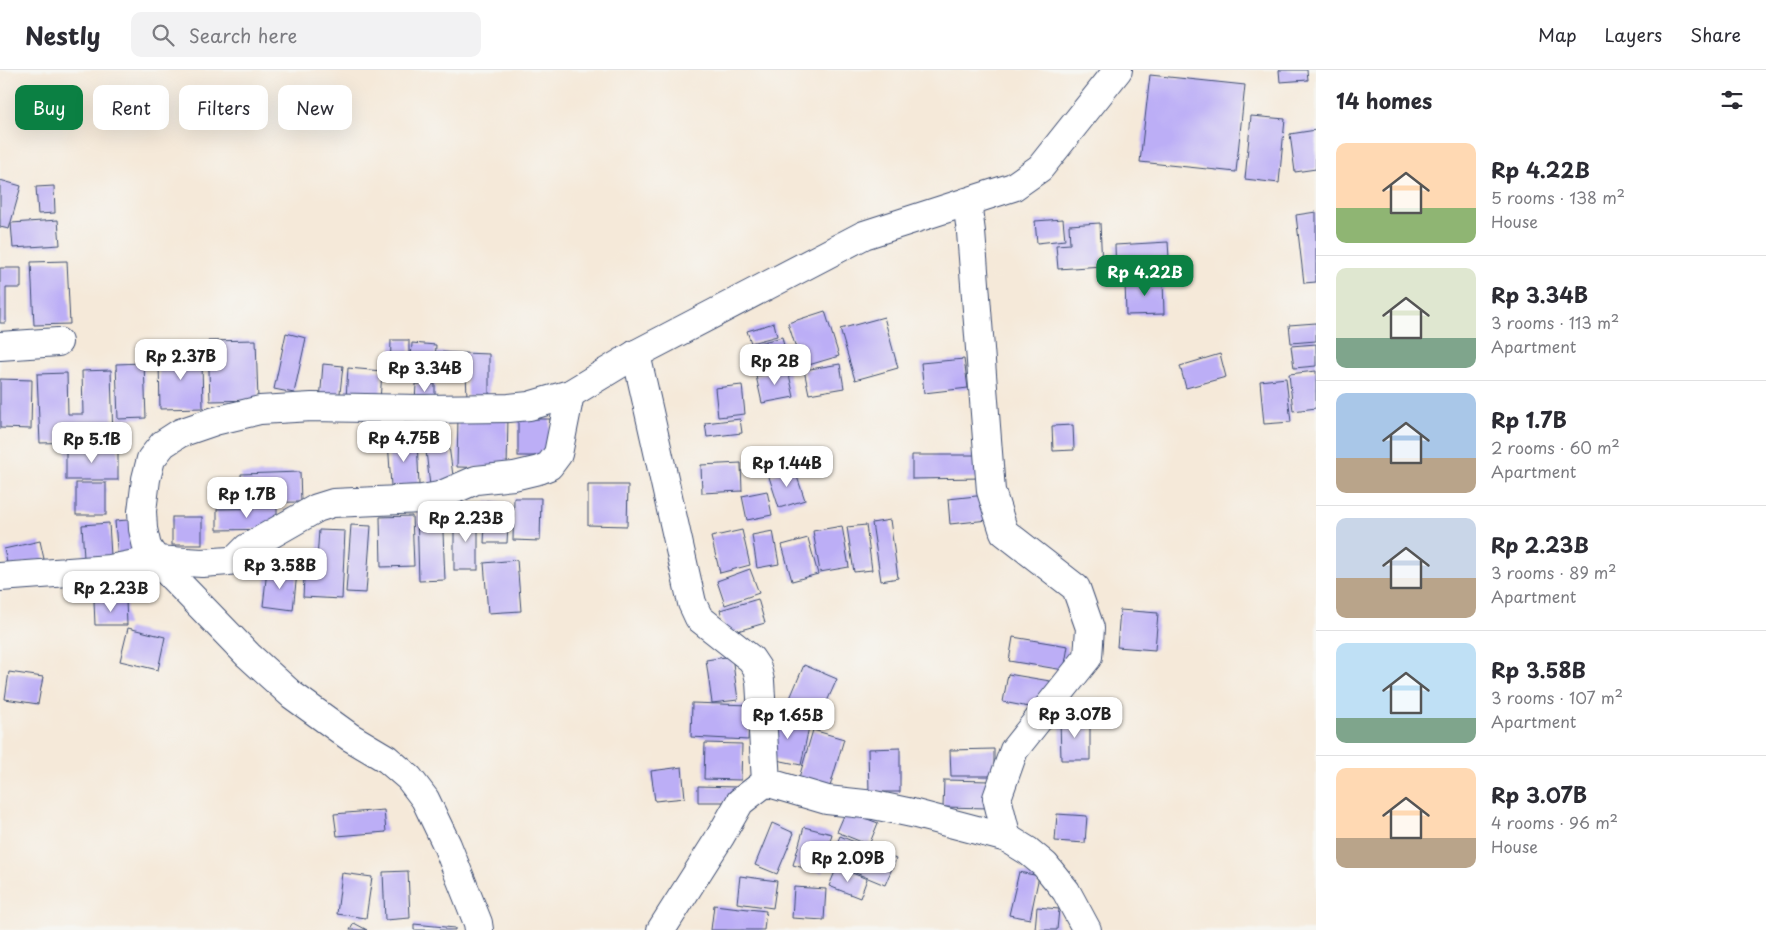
<!DOCTYPE html>
<html lang="en">
<head>
<meta charset="utf-8">
<style>
	:root { --surface:#fff; --page:#f2f2f3; --text:#2b2b33; --muted:#7c7c81; --line:#e1e1e2; --accent:#0b8043 }
	body { margin:0; font-family:"Playpen Sans",sans-serif; background:var(--page); color:var(--text); height:100vh; display:flex; flex-direction:column; font-size:19px; white-space:nowrap }
	* { box-sizing:border-box; margin:0 }
	p { font-size:16px; color:var(--muted) }
	.icon { flex:none; width:28px; height:28px; fill:none; stroke:currentColor; stroke-width:2; stroke-linecap:round; stroke-linejoin:round }
	.map { position:relative; flex:1; overflow:hidden }
	.drawer { display:flex; flex-direction:column; background:var(--surface); width:450px }
	.drawer>* { flex:none }
	.hud { position:absolute; left:15px; top:15px; width:475px; height:45px; display:flex; gap:10px }
	.price { position:absolute; translate:-50% -42px; padding:0 11px; border-radius:10px; background:#fff; color:#222; font-size:16px; line-height:32px; filter:drop-shadow(0 1px 2px #0008) }
	.price::after { content:''; position:absolute; left:50%; top:30px; width:15px; height:11px; margin-left:-8px; background:inherit; clip-path:polygon(0 0,100% 0,50% 100%) }
	.price.current { background:var(--accent); color:#fff }
	ul { padding:0; list-style:none }
	li { display:flex; align-items:center; gap:15px; height:125px; padding:0 20px }
	li+li { border-top:1px solid var(--line) }
	li span { display:grid; place-items:center; flex:none; width:140px; height:100px; border-radius:10px; color:#555 }
	li>.icon { margin-inline-start:auto }
	span .icon { width:60px; height:60px; fill:#fffc; stroke-width:1 }
	li b { font-size:21px }
	h2 { display:flex; justify-content:space-between; align-items:center; height:60px; padding:0 20px; font-size:21px }
	.tag { padding:0 18px; border-radius:10px; background:var(--surface); box-shadow:0 5px 20px #0002; font-size:18px; line-height:45px }
	.tag.current { background:var(--accent); color:#fff }
	header { display:flex; align-items:center; gap:30px; box-sizing:border-box; height:70px; padding:0 25px; background:var(--surface); border-bottom:1px solid var(--line) }
	header strong { font-size:24px }
	nav { display:flex; gap:28px; margin-inline-start:auto; font-size:18px }
	.search { width:350px; height:45px; background:var(--page); display:flex; align-items:center; gap:12px; box-sizing:border-box; padding:0 18px; border-radius:10px; color:var(--muted); font-size:19px }
	main { display:flex; flex:1; min-height:0 }
	.map>svg:first-child { display:block }
	.building { fill:#bcaef6 }
	.lines { fill:none; stroke-linecap:round; stroke-linejoin:round }
	.street-casing { stroke:#3c4b70; stroke-width:30 }
	.street { stroke:#fff; stroke-width:28 }
</style>
</head>
<body>
<header>
<strong>Nestly</strong>
<div class="search"><svg class="icon" aria-label="search" viewBox="0 0 24 24"><circle cx="10" cy="10" r="6"/><path d="M15 15l6 6"/></svg>Search here</div>
<nav><a>Map</a><a>Layers</a><a>Share</a></nav>
</header>
<main>
<div class="map">
<svg width="1316" height="860" viewBox="0 0 1316 860">
	<rect width="100%" height="100%" fill="#f6f6f2"/>
	<filter id="ink" filterUnits="userSpaceOnUse"><feTurbulence type="fractalNoise" baseFrequency=".02" numOctaves="2"/><feDisplacementMap in="SourceGraphic" scale="10" xChannelSelector="R" yChannelSelector="G"/><feConvolveMatrix kernelMatrix="1 2 1 2 8 2 1 2 1" color-interpolation-filters="sRGB"/></filter>
	<filter id="wash" filterUnits="userSpaceOnUse"><feTurbulence type="fractalNoise" baseFrequency=".0096" numOctaves="4" result="noise"/><feDisplacementMap in="SourceGraphic" scale="20" xChannelSelector="R" yChannelSelector="G"/><feGaussianBlur stdDeviation="1.12" result="paint"/><feColorMatrix in="noise" values="0 0 0 0 0 0 0 0 0 0 0 0 0 0 0 0 0 1.4 0 .05"/><feComposite in="paint" operator="in"/></filter>
	<g filter="url(#wash)">
		<rect width="100%" height="100%" fill="#f5e9d9"/>
		<g id="blocks">
			<g class="building">
				<path d="M 1279,0 L 1307,0 L 1308,10 L 1280,12 Z"/>
				<path d="M 1150,5 L 1245,15 L 1236,102 L 1140,92 Z"/>
				<path d="M 1251,46 L 1285,49 L 1279,113 L 1245,109 Z"/>
				<path d="M 1316,60 L 1316,99 L 1295,102 L 1290,64 Z"/>
				<path d="M 0,110 L 21,116 L 9,159 L 0,157 Z"/>
				<path d="M 54,116 L 55,143 L 38,144 L 36,117 Z"/>
				<path d="M 1316,142 L 1316,212 L 1304,213 L 1296,145 Z"/>
				<path d="M 1063,149 L 1065,170 L 1037,173 L 1035,151 Z"/>
				<path d="M 58,150 L 60,175 L 13,178 L 11,153 Z"/>
				<path d="M 1100,153 L 1102,196 L 1058,199 L 1056,175 L 1070,174 L 1069,155 Z"/>
				<path d="M 1168,172 L 1170,203 L 1116,206 L 1115,175 Z"/>
				<path d="M 67,191 L 70,254 L 34,255 L 31,192 Z"/>
				<path d="M 0,198 L 21,198 L 21,218 L 6,218 L 6,253 L 0,253 Z"/>
				<path d="M 1163,209 L 1164,244 L 1126,245 L 1125,211 Z"/>
				<path d="M 825,241 L 839,286 L 802,297 L 788,253 Z"/>
				<path d="M 884,247 L 898,298 L 855,310 L 840,259 Z"/>
				<path d="M 774,253 L 777,266 L 751,273 L 747,261 Z"/>
				<path d="M 1316,253 L 1316,271 L 1291,273 L 1289,255 Z"/>
				<path d="M 286,263 L 306,268 L 294,323 L 274,319 Z"/>
				<path d="M 782,267 L 787,289 L 754,298 L 748,276 Z"/>
				<path d="M 256,270 L 258,330 L 210,331 L 208,271 Z"/>
				<path d="M 391,270 L 409,270 L 409,305 L 390,305 Z"/>
				<path d="M 412,273 L 436,275 L 434,309 L 410,307 Z"/>
				<path d="M 1316,274 L 1316,296 L 1294,298 L 1291,276 Z"/>
				<path d="M 195,278 L 196,292 L 202,292 L 203,338 L 160,339 L 159,293 L 173,293 L 173,279 Z"/>
				<path d="M 437,282 L 489,284 L 489,325 L 467,326 L 466,304 L 436,303 Z"/>
				<path d="M 1220,284 L 1226,307 L 1186,318 L 1180,296 Z"/>
				<path d="M 964,289 L 968,318 L 924,323 L 921,293 Z"/>
				<path d="M 144,293 L 146,348 L 118,349 L 116,294 Z"/>
				<path d="M 323,294 L 343,296 L 339,332 L 320,331 Z"/>
				<path d="M 840,294 L 844,318 L 809,324 L 804,300 Z"/>
				<path d="M 348,298 L 382,301 L 380,331 L 346,328 Z"/>
				<path d="M 111,300 L 113,371 L 40,373 L 37,304 L 67,303 L 68,344 L 83,344 L 82,301 Z"/>
				<path d="M 788,300 L 794,327 L 762,333 L 756,306 Z"/>
				<path d="M 1316,301 L 1316,338 L 1293,341 L 1289,304 Z"/>
				<path d="M 1286,308 L 1291,352 L 1264,354 L 1260,311 Z"/>
				<path d="M 0,309 L 32,310 L 31,359 L 0,358 Z"/>
				<path d="M 416,314 L 435,314 L 435,332 L 415,331 Z"/>
				<path d="M 742,315 L 745,344 L 718,347 L 715,318 Z"/>
				<path d="M 458,346 L 508,347 L 507,398 L 457,397 Z"/>
				<rect x="518" y="349" width="32" height="37"/>
				<path d="M 740,349 L 742,363 L 707,367 L 705,353 Z"/>
				<path d="M 1073,355 L 1074,380 L 1053,381 L 1052,356 Z"/>
				<path d="M 447,361 L 454,413 L 430,416 L 424,363 Z"/>
				<path d="M 417,369 L 419,415 L 391,416 L 388,371 Z"/>
				<rect x="66" y="378" width="52" height="32"/>
				<path d="M 912,385 L 983,385 L 983,408 L 912,409 Z"/>
				<path d="M 741,393 L 742,421 L 702,423 L 701,395 Z"/>
				<path d="M 794,398 L 805,430 L 779,438 L 769,407 Z"/>
				<path d="M 300,402 L 301,432 L 242,433 L 241,404 Z"/>
				<rect x="76" y="413" width="30" height="32"/>
				<path d="M 588,415 L 628,415 L 627,456 L 588,455 Z"/>
				<path d="M 767,421 L 772,445 L 747,450 L 742,426 Z"/>
				<path d="M 986,425 L 988,450 L 950,454 L 948,429 Z"/>
				<path d="M 514,428 L 541,428 L 540,471 L 513,470 Z"/>
				<path d="M 486,431 L 509,433 L 507,473 L 484,473 Z"/>
				<path d="M 277,438 L 277,459 L 217,460 L 217,439 Z"/>
				<path d="M 442,439 L 445,510 L 419,511 L 417,440 Z"/>
				<rect x="454" y="445" width="24" height="55"/>
				<path d="M 412,446 L 414,496 L 381,497 L 380,447 Z"/>
				<rect x="172" y="447" width="30" height="28"/>
				<path d="M 141,449 L 144,489 L 118,491 L 115,451 Z"/>
				<path d="M 890,450 L 898,508 L 881,511 L 872,453 Z"/>
				<path d="M 109,453 L 111,486 L 84,488 L 82,455 Z"/>
				<path d="M 351,455 L 371,456 L 366,523 L 346,522 Z"/>
				<path d="M 866,455 L 872,500 L 854,502 L 847,457 Z"/>
				<path d="M 842,456 L 849,497 L 820,502 L 813,461 Z"/>
				<path d="M 319,460 L 345,461 L 342,529 L 303,527 L 305,489 L 317,490 Z"/>
				<path d="M 742,460 L 750,495 L 720,503 L 711,467 Z"/>
				<path d="M 773,461 L 779,494 L 757,498 L 752,465 Z"/>
				<path d="M 808,468 L 818,504 L 792,511 L 782,475 Z"/>
				<path d="M 40,471 L 44,489 L 8,497 L 4,479 Z"/>
				<path d="M 517,490 L 521,541 L 488,543 L 484,493 Z"/>
				<path d="M 750,499 L 759,523 L 725,535 L 717,511 Z"/>
				<path d="M 267,500 L 297,503 L 293,540 L 263,536 Z"/>
				<path d="M 758,529 L 765,553 L 727,564 L 720,540 Z"/>
				<path d="M 126,530 L 127,555 L 95,555 L 94,531 Z"/>
				<path d="M 1120,540 L 1158,543 L 1155,580 L 1117,577 Z"/>
				<path d="M 128,558 L 165,567 L 158,600 L 120,591 Z"/>
				<path d="M 1013,567 L 1068,576 L 1064,600 L 1009,591 Z"/>
				<path d="M 732,586 L 738,630 L 712,633 L 706,590 Z"/>
				<path d="M 804,595 L 837,609 L 817,654 L 785,640 Z"/>
				<path d="M 9,602 L 43,607 L 38,634 L 5,629 Z"/>
				<path d="M 1008,604 L 1050,611 L 1045,640 L 1003,632 Z"/>
				<path d="M 692,633 L 750,635 L 748,670 L 691,667 Z"/>
				<path d="M 776,645 L 810,652 L 801,695 L 767,688 Z"/>
				<path d="M 1090,647 L 1090,690 L 1061,690 L 1060,648 Z"/>
				<path d="M 813,660 L 844,669 L 829,720 L 798,711 Z"/>
				<path d="M 705,673 L 742,674 L 741,710 L 704,709 Z"/>
				<path d="M 900,678 L 900,722 L 869,722 L 868,679 Z"/>
				<path d="M 994,679 L 994,706 L 951,706 L 950,680 Z"/>
				<path d="M 682,697 L 685,728 L 655,731 L 651,701 Z"/>
				<path d="M 944,710 L 990,711 L 989,738 L 943,737 Z"/>
				<path d="M 698,716 L 736,717 L 736,732 L 698,732 Z"/>
				<path d="M 384,740 L 386,762 L 337,766 L 334,744 Z"/>
				<path d="M 846,741 L 878,753 L 869,775 L 837,762 Z"/>
				<path d="M 1057,744 L 1087,746 L 1085,773 L 1055,771 Z"/>
				<path d="M 772,753 L 794,763 L 777,804 L 755,795 Z"/>
				<path d="M 804,757 L 832,764 L 822,803 L 793,795 Z"/>
				<path d="M 840,766 L 896,789 L 885,815 L 829,792 Z"/>
				<path d="M 837,797 L 867,809 L 860,828 L 829,816 Z"/>
				<path d="M 408,801 L 410,848 L 385,850 L 383,802 Z"/>
				<path d="M 1019,802 L 1039,806 L 1030,849 L 1009,845 Z"/>
				<path d="M 342,803 L 372,807 L 366,848 L 337,844 Z"/>
				<path d="M 740,806 L 777,811 L 773,838 L 737,833 Z"/>
				<path d="M 794,817 L 826,819 L 824,850 L 792,848 Z"/>
				<path d="M 714,835 L 766,841 L 764,860 L 711,860 Z"/>
				<path d="M 1037,837 L 1059,839 L 1057,860 L 1035,860 Z"/>
				<path d="M 354,853 L 367,860 L 350,860 Z"/>
				<path d="M 414,854 L 455,858 L 455,860 L 414,860 Z"/>
			</g>
		</g>
	</g>
	<g filter="url(#ink)">
		<use href="#blocks" fill-opacity="0" stroke="#3c4b70" stroke-width="1"/>
		<g class="lines">
			<g class="street-casing">
				<g id="street">
					<path d="M 967,132 L 971,162 L 991,421 L 1004,462 L 1076,518 L 1090,558 L 1088,587 L 1014,680 L 997,728 L 1007,768"/>
					<path d="M 0,276 L 58,272"/>
					<path d="M 636,284 L 692,533 L 699,548 L 751,589 L 757,598 L 760,611 L 766,712"/>
					<path d="M 156,490 L 248,585 L 292,625 L 350,667 L 387,689 L 409,708 L 425,729 L 447,775 L 478,853 L 479,860"/>
					<path d="M 156,490 L 202,493 L 229,491 L 236,489 L 247,478 L 317,438 L 333,433 L 422,429 L 439,426 L 476,410 L 514,406 L 539,400 L 549,396 L 558,384 L 570,324"/>
					<path d="M 0,507 L 110,499 L 156,490 L 147,477 L 143,459 L 142,441 L 146,409 L 151,389 L 163,374 L 180,363 L 215,351 L 260,340 L 312,337 L 419,339 L 509,338 L 529,336 L 570,324 L 636,284 L 864,165 L 1013,117 L 1040,98 L 1118,0"/>
					<path d="M 766,712 L 827,730 L 874,735 L 912,743 L 1007,768 L 1028,781 L 1045,795 L 1066,821 L 1087,860"/>
					<path d="M 661,860 L 720,767 L 740,732 L 766,712"/>
				</g>
			</g>
			<use href="#street" class="street"/>
		</g>
	</g>
</svg>
<b class="price current" style="left:1145px;top:227px">Rp 4.22B</b>
<b class="price" style="left:181px;top:311px">Rp 2.37B</b>
<b class="price" style="left:775px;top:316px">Rp 2B</b>
<b class="price" style="left:425px;top:323px">Rp 3.34B</b>
<b class="price" style="left:404px;top:393px">Rp 4.75B</b>
<b class="price" style="left:92px;top:394px">Rp 5.1B</b>
<b class="price" style="left:787px;top:418px">Rp 1.44B</b>
<b class="price" style="left:247px;top:449px">Rp 1.7B</b>
<b class="price" style="left:466px;top:473px">Rp 2.23B</b>
<b class="price" style="left:280px;top:520px">Rp 3.58B</b>
<b class="price" style="left:111px;top:543px">Rp 2.23B</b>
<b class="price" style="left:1075px;top:669px">Rp 3.07B</b>
<b class="price" style="left:788px;top:670px">Rp 1.65B</b>
<b class="price" style="left:848px;top:813px">Rp 2.09B</b>
<div class="hud">
<a class="tag current">Buy</a>
<a class="tag">Rent</a>
<a class="tag">Filters</a>
<a class="tag">New</a>
</div>
</div>
<section class="drawer">
<h2>14 homes<svg class="icon" aria-label="filters" viewBox="0 0 24 24"><path d="M4 7h16M4 17h16"/><circle cx="9" cy="7" r="2"/><circle cx="15" cy="17" r="2"/></svg></h2>
<ul>
<li><span style="background:linear-gradient(#ffd9b3 65%,#8fb573 0)"><svg class="icon" aria-label="home" viewBox="0 0 24 24"><path d="M3 11l9-7 9 7M6 9v11h12V9"/></svg></span><div><b>Rp 4.22B</b><p>5 rooms · 138 m²</p><p>House</p></div></li>
<li><span style="background:linear-gradient(#dfe7d0 70%,#7fa58c 0)"><svg class="icon" aria-label="home" viewBox="0 0 24 24"><path d="M3 11l9-7 9 7M6 9v11h12V9"/></svg></span><div><b>Rp 3.34B</b><p>3 rooms · 113 m²</p><p>Apartment</p></div></li>
<li><span style="background:linear-gradient(#a9c7e8 65%,#b9a48a 0)"><svg class="icon" aria-label="home" viewBox="0 0 24 24"><path d="M3 11l9-7 9 7M6 9v11h12V9"/></svg></span><div><b>Rp 1.7B</b><p>2 rooms · 60 m²</p><p>Apartment</p></div></li>
<li><span style="background:linear-gradient(#c9d6e8 60%,#b9a48a 0)"><svg class="icon" aria-label="home" viewBox="0 0 24 24"><path d="M3 11l9-7 9 7M6 9v11h12V9"/></svg></span><div><b>Rp 2.23B</b><p>3 rooms · 89 m²</p><p>Apartment</p></div></li>
<li><span style="background:linear-gradient(#bfe0f5 75%,#7fa58c 0)"><svg class="icon" aria-label="home" viewBox="0 0 24 24"><path d="M3 11l9-7 9 7M6 9v11h12V9"/></svg></span><div><b>Rp 3.58B</b><p>3 rooms · 107 m²</p><p>Apartment</p></div></li>
<li><span style="background:linear-gradient(#ffd9b3 70%,#b9a48a 0)"><svg class="icon" aria-label="home" viewBox="0 0 24 24"><path d="M3 11l9-7 9 7M6 9v11h12V9"/></svg></span><div><b>Rp 3.07B</b><p>4 rooms · 96 m²</p><p>House</p></div></li>
</ul>
</section>
</main>
</body>
</html>
